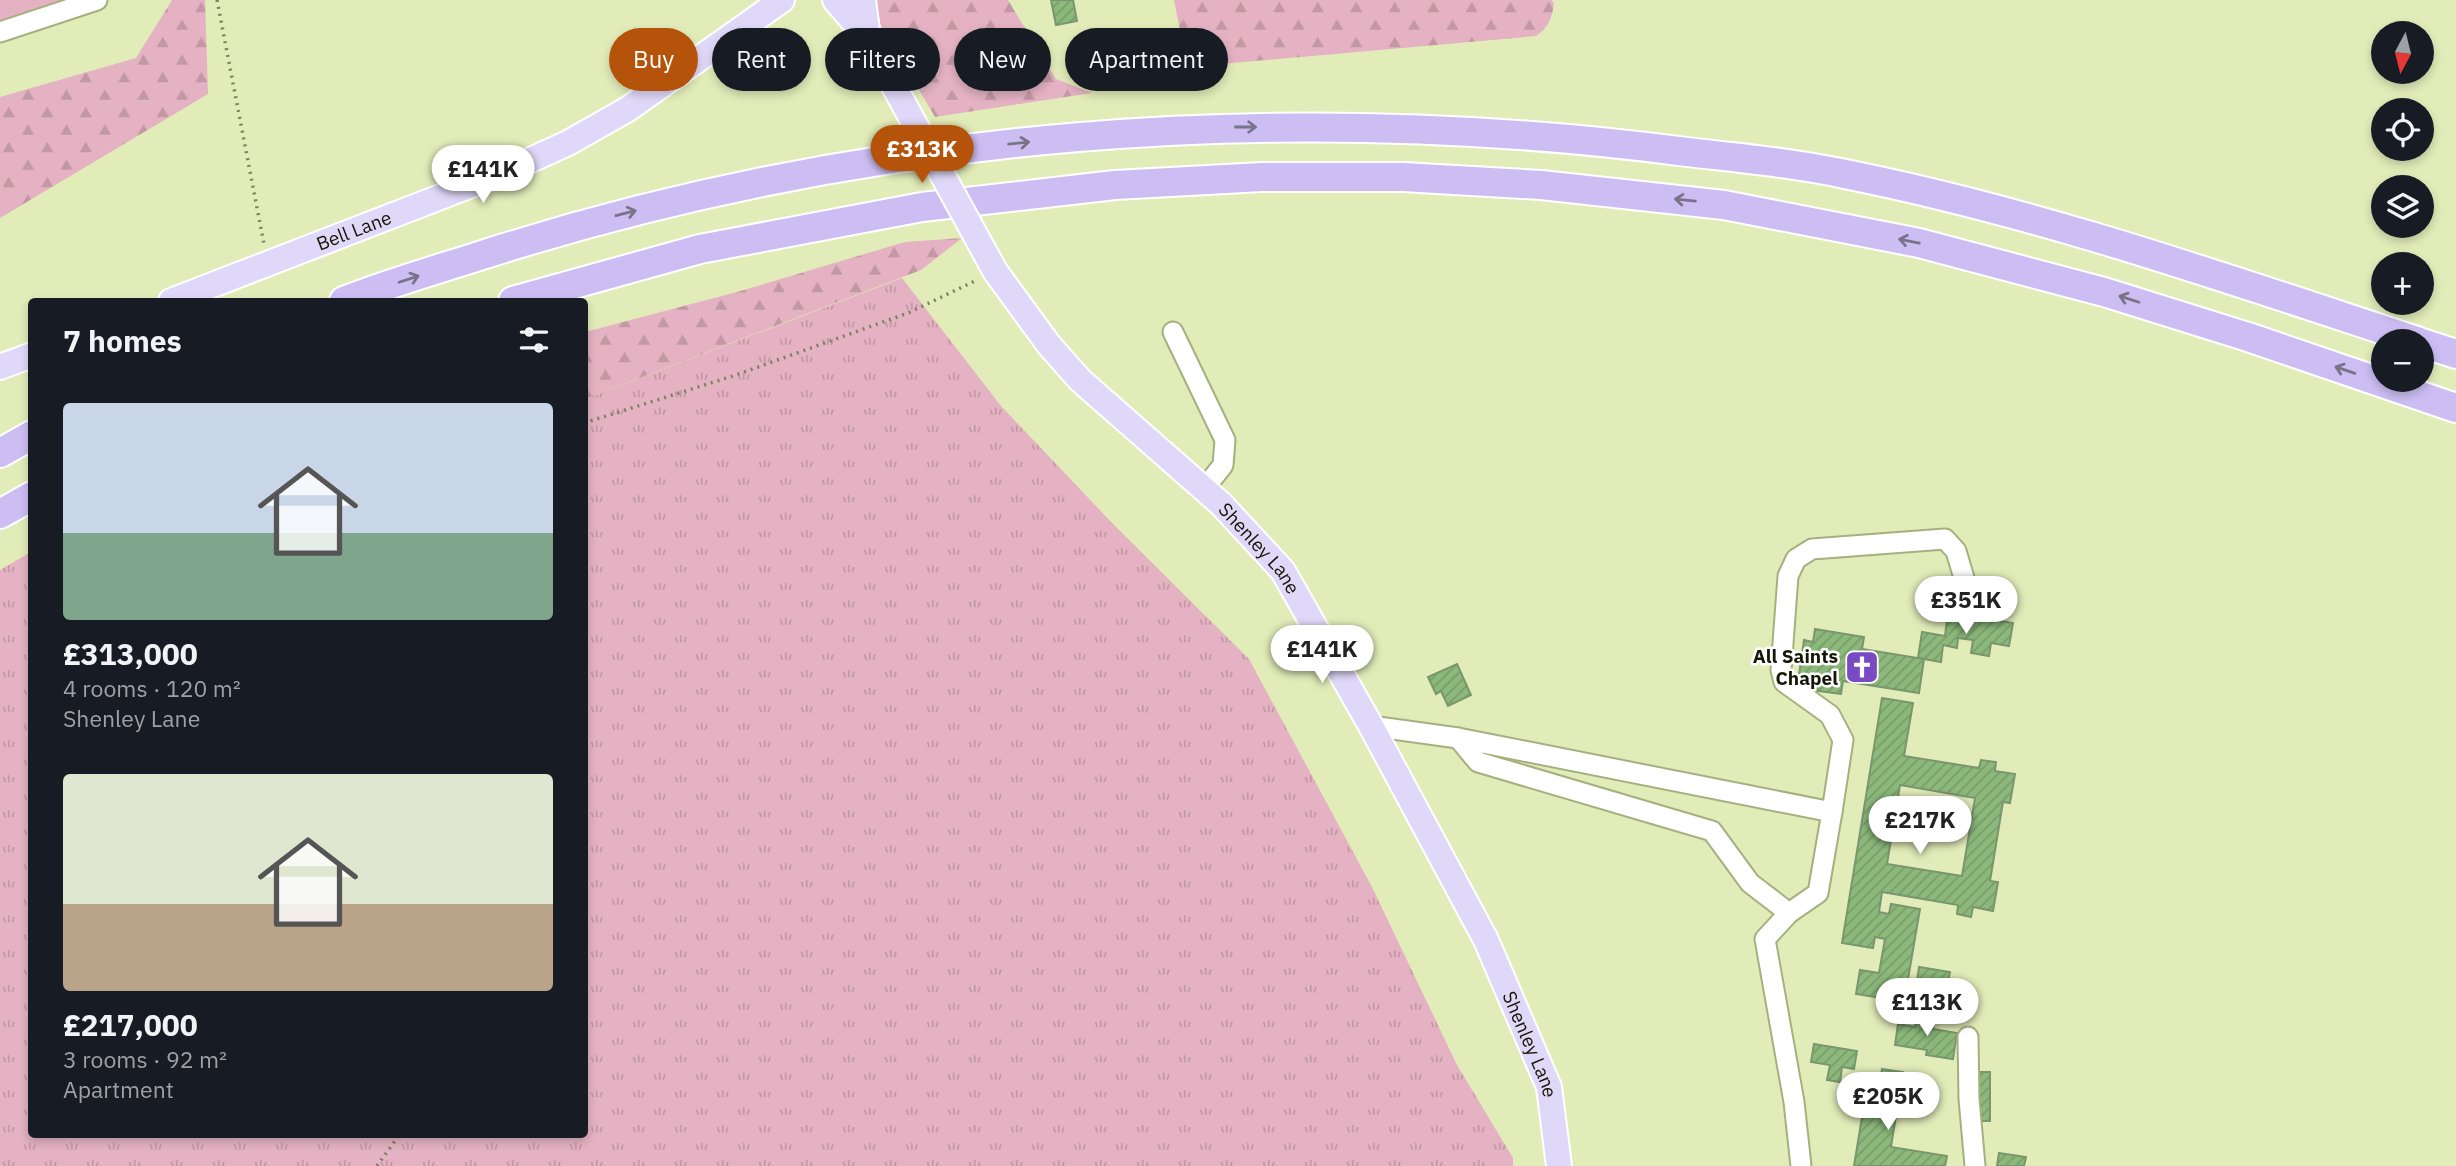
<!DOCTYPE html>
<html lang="en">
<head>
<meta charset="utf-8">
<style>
	:root { --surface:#171b24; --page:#20242c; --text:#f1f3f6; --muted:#9ea1a6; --accent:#b45309 }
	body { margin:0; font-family:"IBM Plex Sans",sans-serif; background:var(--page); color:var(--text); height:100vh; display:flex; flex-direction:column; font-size:26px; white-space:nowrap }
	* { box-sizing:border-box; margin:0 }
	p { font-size:23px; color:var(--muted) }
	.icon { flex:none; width:38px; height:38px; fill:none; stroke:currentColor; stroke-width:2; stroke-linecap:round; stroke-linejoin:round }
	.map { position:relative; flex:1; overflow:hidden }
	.side { position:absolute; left:28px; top:298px; width:560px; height:840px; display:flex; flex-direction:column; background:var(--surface); border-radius:7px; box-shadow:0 4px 10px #0003 }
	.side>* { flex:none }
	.guide { position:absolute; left:609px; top:28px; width:665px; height:63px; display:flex; gap:14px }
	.needle { width:46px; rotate:187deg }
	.controls { position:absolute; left:2371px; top:21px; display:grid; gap:14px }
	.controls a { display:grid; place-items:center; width:63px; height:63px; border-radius:50%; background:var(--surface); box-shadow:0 4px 10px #0003; font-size:35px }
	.price { position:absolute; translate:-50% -60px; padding:0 16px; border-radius:24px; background:#fff; color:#222; font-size:23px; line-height:46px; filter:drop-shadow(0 2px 4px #0008) }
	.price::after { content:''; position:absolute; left:50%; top:42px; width:21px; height:16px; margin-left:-10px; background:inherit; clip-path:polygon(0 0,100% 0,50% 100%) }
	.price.selected { background:var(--accent); color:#fff }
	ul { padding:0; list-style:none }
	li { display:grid; align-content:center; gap:14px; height:371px; padding:0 35px }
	li span { display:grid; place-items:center; height:217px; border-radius:7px; color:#555 }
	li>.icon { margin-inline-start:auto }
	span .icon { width:126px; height:126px; fill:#fffc; stroke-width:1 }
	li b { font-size:30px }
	h2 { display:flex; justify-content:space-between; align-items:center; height:84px; padding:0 35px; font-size:30px }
	.chip { padding:0 24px; border-radius:32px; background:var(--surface); box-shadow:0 4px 10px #0003; font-size:24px; line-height:63px }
	.chip.selected { background:var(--accent); color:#fff }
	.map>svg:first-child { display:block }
	.grass { fill:url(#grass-tufts) }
	.forest { fill:url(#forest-firs) }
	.pitch { fill:#e4b2c2 }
	.building { fill:url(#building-hatch); stroke:#79966e; stroke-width:2; fill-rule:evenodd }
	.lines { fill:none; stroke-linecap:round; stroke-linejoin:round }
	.minor-casing { stroke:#a6b07f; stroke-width:23 }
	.major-casing { stroke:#fff; stroke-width:28 }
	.highway-casing { stroke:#fff; stroke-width:32 }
	.path { stroke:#7c8260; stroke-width:3.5; stroke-dasharray:2 5; stroke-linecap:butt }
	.minor { stroke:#fff; stroke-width:19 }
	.major { stroke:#e0d8f8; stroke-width:24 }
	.highway { stroke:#ccbef3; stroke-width:28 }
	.major-bridge-casing { stroke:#fff; stroke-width:28; stroke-linecap:butt }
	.major-bridge { stroke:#e0d8f8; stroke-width:24 }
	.oneway { stroke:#797388 }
	.labels { text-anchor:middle; stroke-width:5; stroke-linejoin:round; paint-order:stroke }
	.street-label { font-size:19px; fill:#141705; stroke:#fff }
	.poi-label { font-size:19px; font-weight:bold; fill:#141705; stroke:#fff; text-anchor:end }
</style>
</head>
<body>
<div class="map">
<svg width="2456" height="1166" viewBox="0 0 2456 1166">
	<defs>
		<pattern id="grass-tufts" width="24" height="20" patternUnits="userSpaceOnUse" patternTransform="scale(1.75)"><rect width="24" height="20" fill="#e4b2c2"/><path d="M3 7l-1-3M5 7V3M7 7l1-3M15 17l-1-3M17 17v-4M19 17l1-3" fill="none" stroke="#c398a5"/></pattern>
		<pattern id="forest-firs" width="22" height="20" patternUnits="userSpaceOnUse" patternTransform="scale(1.75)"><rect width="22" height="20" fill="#e4b2c2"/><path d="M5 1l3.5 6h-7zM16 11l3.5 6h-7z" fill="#c398a5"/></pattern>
		<pattern id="building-hatch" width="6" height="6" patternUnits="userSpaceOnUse" patternTransform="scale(1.75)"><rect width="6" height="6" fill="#8cb97b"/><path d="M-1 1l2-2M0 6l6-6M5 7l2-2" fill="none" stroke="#789e69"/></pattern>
	</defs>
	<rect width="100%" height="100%" fill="#e2ecb9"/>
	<path class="grass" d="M 902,278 L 1001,406 L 1114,525 L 1249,659 L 1372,887 L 1457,1065 L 1513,1158 L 1513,1166 L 0,1166 L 0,570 L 31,552 L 32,1134 L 584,1134 L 585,399 Z"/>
	<g class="forest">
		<path d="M 172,0 L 205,0 L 208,94 L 0,218 L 0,97 L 136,58 Z"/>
		<path d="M 872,0 L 1008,0 L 1056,79 L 1092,93 L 935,117 L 872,10 Z"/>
		<path d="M 1174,0 L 1551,0 L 1554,3 C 1552,18 1549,27 1536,36 L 1187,67 Z"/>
		<path d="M 962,238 L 921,270 L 585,399 L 585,332 L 737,292 L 905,242 Z"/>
	</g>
	<path class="pitch" d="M 0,0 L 86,0 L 0,30 Z"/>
	<g class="building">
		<path d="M 1051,0 L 1073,0 L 1077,21 L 1056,25 Z"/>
		<path d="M 1109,38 L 1113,56 L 1088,61 L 1084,43 Z"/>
		<path d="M 1948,612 L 2013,623 L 2009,646 L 1991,643 L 1989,656 L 1971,653 L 1973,640 L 1958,638 L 1957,648 L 1943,645 L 1941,662 L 1918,658 L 1922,632 L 1945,636 Z"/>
		<path d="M 1815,629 L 1864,637 L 1862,649 L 1924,659 L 1919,693 L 1843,681 L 1841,694 L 1817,691 L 1819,678 L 1799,675 L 1804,640 L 1813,642 Z"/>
		<path d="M 1457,664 L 1471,695 L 1448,706 L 1441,691 L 1436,694 L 1428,677 Z"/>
		<path d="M 1882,698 L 1913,703 L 1904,756 L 1979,768 L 1981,760 L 1996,762 L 1995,771 L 2015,774 L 2010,803 L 2003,802 L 1990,881 L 1998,882 L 1993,911 L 1973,907 L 1971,917 L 1957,914 L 1958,905 L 1882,892 L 1879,912 L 1889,914 L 1891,904 L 1920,909 L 1908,979 L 1917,981 L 1919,967 L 1950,972 L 1947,986 L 1960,988 L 1955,1016 L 1924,1011 L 1925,1005 L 1856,994 L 1860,970 L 1879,973 L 1885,939 L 1875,937 L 1873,948 L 1842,943 ZM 1900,785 L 1975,798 L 1962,876 L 1887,864 Z"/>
		<path d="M 1917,1015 L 1935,1018 L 1933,1029 L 1957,1033 L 1953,1059 L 1926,1055 L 1927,1050 L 1895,1045 L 1898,1024 L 1915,1027 Z"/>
		<path d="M 1814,1044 L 1857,1051 L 1854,1069 L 1842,1067 L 1840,1082 L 1827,1080 L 1830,1065 L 1811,1062 Z"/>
		<path d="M 1882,1069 L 1903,1072 L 1891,1147 L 1947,1156 L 1945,1166 L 1854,1166 L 1863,1111 L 1875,1112 Z"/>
		<rect x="1976" y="1072" width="14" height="49"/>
		<path d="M 1999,1153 L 2026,1157 L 2024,1166 L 1997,1166 Z"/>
	</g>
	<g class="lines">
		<g class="minor-casing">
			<g id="minor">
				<path d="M 0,32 L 97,0"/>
				<path d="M 1173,332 L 1225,440 L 1223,465 L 1204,489"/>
				<path d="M 1371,726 L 1458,738 L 1832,812 L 1818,893 L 1789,913 L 1765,939 L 1794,1102 L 1801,1166"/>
				<path d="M 1458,738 L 1478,762 L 1712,831 L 1750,883 L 1789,913"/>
				<path d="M 1832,812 L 1843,740 L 1830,715 L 1784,682 L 1781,670 L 1788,576 L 1796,559 L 1812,549 L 1945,539 L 1956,551 L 1964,578"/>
				<path d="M 1968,1037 L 1969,1099 L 1975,1166"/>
			</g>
		</g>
		<g class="major-casing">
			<g id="major">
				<path d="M 835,0 L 868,38 L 889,77"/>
				<path d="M 863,0 L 868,38"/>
				<path id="s1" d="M 995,271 L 1049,345 L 1080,380 L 1221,504 L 1283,571 L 1371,726 L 1486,940 L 1549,1087 L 1559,1166"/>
				<path id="s2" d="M 171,301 L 500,174 L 568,143 L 628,109 L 782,0"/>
				<path d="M 0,367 L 32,355"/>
			</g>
		</g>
		<g class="highway-casing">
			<g id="highway">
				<path d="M 344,301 C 387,284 432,271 476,257 C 866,131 1280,99 1687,152 C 1739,158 1793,163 1845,174 C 2040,213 2228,279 2417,341"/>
				<path d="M 513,301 L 700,249 L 922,207 L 1115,185 L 1262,177 L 1403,177 L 1541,185 L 1724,205 L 1919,243 L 2104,292 L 2248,337 L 2456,408"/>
				<path d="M 2422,343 L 2456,354"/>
				<path d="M 0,453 L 32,435"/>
				<path d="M 0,514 L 32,496"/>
			</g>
		</g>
		<g class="path">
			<path d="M 217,0 L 264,244"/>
			<path d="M 584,423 L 733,376 L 908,313 L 977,280"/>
			<path d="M 377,1166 L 400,1134"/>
		</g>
		<use href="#minor" class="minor"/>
		<use href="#major" class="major"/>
		<use href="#highway" class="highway"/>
		<g class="major-bridge-casing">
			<path id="major-bridge" d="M 889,77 L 995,271"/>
		</g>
		<use href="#major-bridge" class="major-bridge"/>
	</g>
	<defs><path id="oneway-shaft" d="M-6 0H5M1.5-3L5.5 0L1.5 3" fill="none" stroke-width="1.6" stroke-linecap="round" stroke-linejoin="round" transform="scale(1.75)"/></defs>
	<g class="oneway">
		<use href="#oneway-shaft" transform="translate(1246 127)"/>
		<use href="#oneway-shaft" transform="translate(1019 143) rotate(-6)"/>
		<use href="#oneway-shaft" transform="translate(1685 200) rotate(-174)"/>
		<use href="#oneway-shaft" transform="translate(626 213) rotate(-14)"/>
		<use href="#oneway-shaft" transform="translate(1909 241) rotate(-169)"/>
		<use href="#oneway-shaft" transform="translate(409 279) rotate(-18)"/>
		<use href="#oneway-shaft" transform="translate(2129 299) rotate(-162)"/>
		<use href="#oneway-shaft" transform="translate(2345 370) rotate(-161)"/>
	</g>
	<defs>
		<g id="church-square" transform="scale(1.75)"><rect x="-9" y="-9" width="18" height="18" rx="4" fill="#784bc3" stroke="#fff"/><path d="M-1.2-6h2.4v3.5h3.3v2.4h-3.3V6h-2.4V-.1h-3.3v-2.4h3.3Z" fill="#fff"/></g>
	</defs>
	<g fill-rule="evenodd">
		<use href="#church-square" x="1862" y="667"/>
	</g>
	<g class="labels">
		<g class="street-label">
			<text dy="7" stroke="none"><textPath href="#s2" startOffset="196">Bell Lane</textPath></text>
			<text dy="7" stroke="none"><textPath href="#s1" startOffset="385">Shenley Lane</textPath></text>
			<text dy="7" stroke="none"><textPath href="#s1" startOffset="952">Shenley Lane</textPath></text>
		</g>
		<g class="poi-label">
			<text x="1838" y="663">All Saints<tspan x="1838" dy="22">Chapel</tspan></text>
		</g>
	</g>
</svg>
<div class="controls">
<a><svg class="needle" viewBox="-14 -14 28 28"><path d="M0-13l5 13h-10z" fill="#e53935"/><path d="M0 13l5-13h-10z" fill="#9ea1a6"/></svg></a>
<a><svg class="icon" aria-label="locate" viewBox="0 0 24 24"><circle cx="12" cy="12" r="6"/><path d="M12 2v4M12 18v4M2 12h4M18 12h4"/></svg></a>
<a><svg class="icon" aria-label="layers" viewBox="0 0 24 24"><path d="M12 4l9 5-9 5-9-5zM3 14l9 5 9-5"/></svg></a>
<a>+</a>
<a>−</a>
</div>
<b class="price selected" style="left:922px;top:185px">£313K</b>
<b class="price" style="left:483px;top:205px">£141K</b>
<b class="price" style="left:1966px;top:636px">£351K</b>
<b class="price" style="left:1322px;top:685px">£141K</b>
<b class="price" style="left:1920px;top:856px">£217K</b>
<b class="price" style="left:1927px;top:1038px">£113K</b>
<b class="price" style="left:1888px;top:1132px">£205K</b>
<div class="guide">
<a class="chip selected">Buy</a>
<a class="chip">Rent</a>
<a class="chip">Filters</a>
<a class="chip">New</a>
<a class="chip">Apartment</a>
</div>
<section class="side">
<h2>7 homes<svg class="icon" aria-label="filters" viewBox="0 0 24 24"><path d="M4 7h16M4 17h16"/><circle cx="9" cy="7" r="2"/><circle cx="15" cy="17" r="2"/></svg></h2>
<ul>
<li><span style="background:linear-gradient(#c9d6e8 60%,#7fa58c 0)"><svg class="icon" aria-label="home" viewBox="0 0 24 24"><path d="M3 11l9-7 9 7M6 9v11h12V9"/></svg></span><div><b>£313,000</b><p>4 rooms · 120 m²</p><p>Shenley Lane</p></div></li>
<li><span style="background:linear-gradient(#dfe7d0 60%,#b9a48a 0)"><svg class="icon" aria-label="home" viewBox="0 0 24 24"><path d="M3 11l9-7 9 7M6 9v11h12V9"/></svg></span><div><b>£217,000</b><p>3 rooms · 92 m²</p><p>Apartment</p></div></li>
</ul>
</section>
</div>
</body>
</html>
